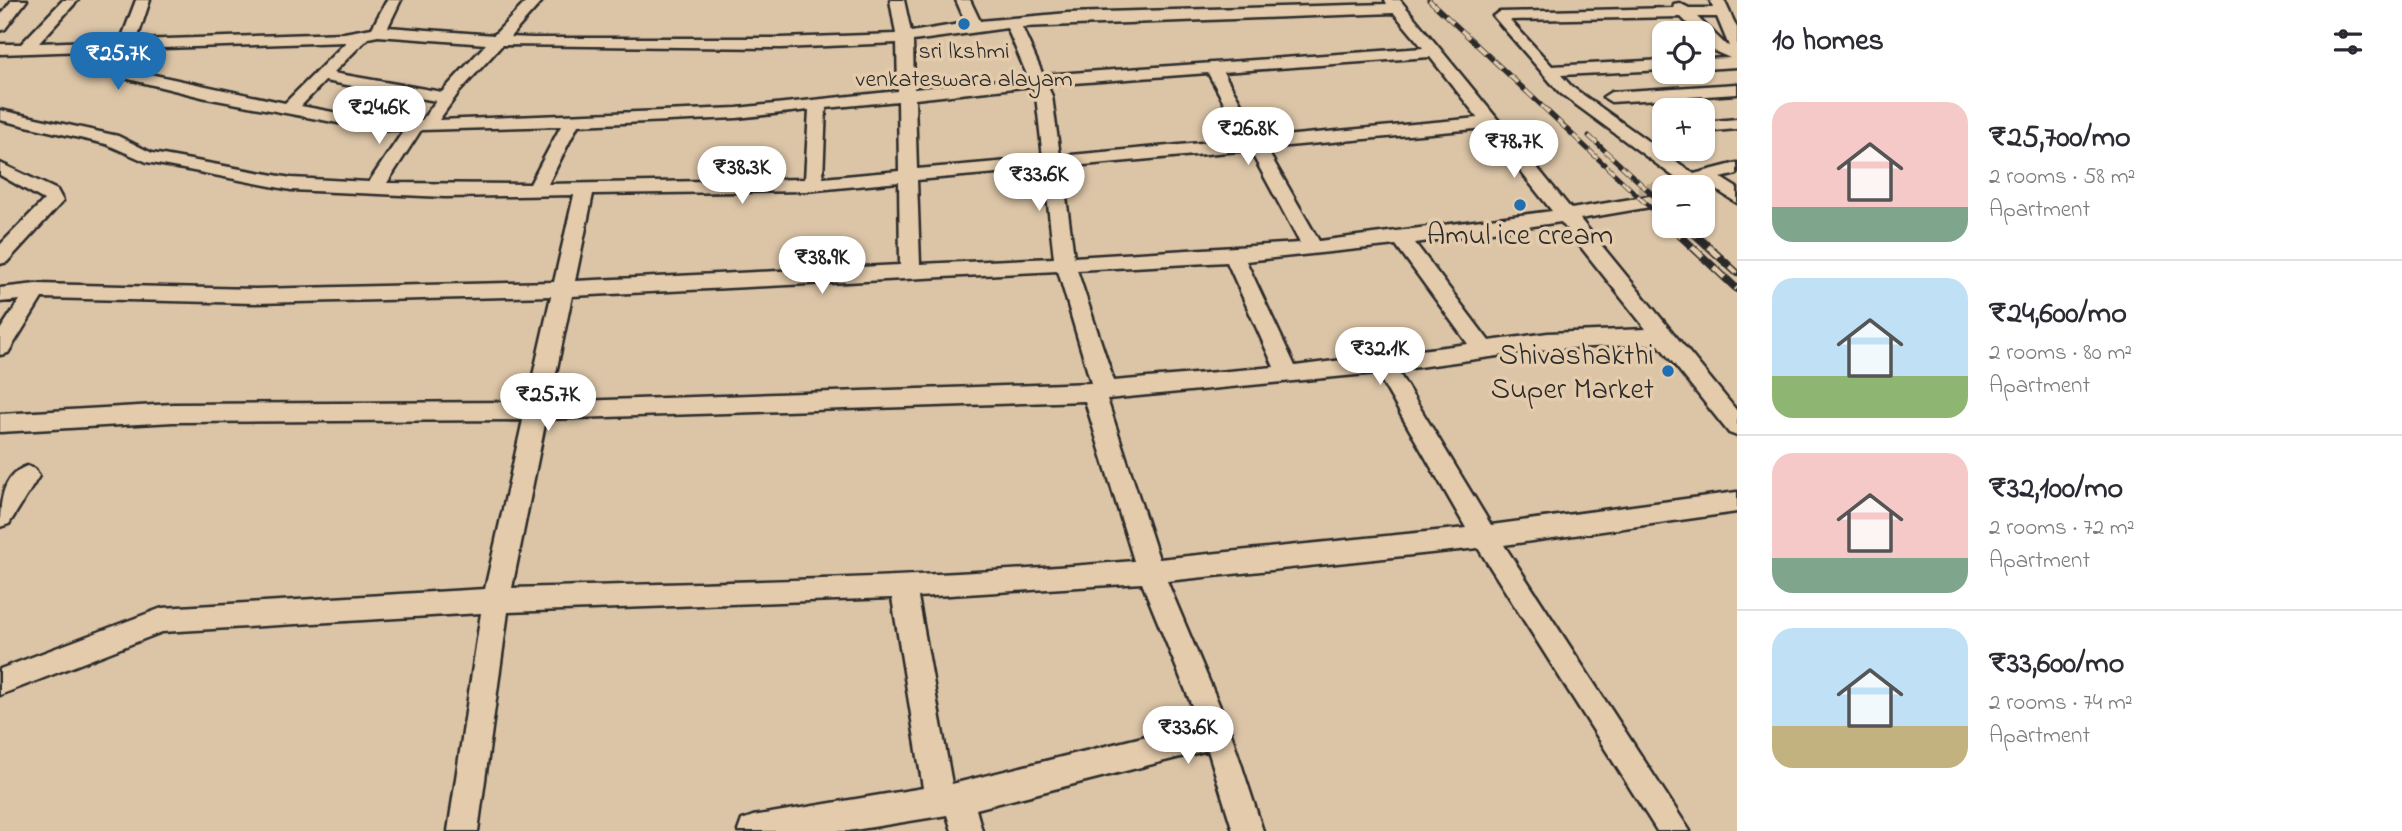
<!DOCTYPE html>
<html lang="en">
<head>
<meta charset="utf-8">
<style>
	:root { --surface:#fff; --page:#f2f2f3; --text:#2b2b33; --muted:#7c7c81; --line:#e1e1e2; --accent:#1f6fb2 }
	body { margin:0; font-family:"Indie Flower",sans-serif; background:var(--page); color:var(--text); height:100vh; display:flex; flex-direction:column; font-size:26px; white-space:nowrap }
	* { box-sizing:border-box; margin:0 }
	p { font-size:23px; color:var(--muted) }
	.icon { flex:none; width:38px; height:38px; fill:none; stroke:currentColor; stroke-width:2; stroke-linecap:round; stroke-linejoin:round }
	.map { position:relative; flex:1; overflow:hidden }
	.details { display:flex; flex-direction:column; background:var(--surface); width:665px }
	.details>* { flex:none }
	.buttons { position:absolute; left:1652px; top:21px; display:grid; gap:14px }
	.buttons a { display:grid; place-items:center; width:63px; height:63px; border-radius:14px; background:var(--surface); box-shadow:0 2px 5px #0004; font-size:35px }
	.price { position:absolute; translate:-50% -60px; padding:0 16px; border-radius:24px; background:#fff; color:#222; font-size:23px; line-height:46px; filter:drop-shadow(0 2px 4px #0008) }
	.price::after { content:''; position:absolute; left:50%; top:42px; width:21px; height:16px; margin-left:-10px; background:inherit; clip-path:polygon(0 0,100% 0,50% 100%) }
	.price.selected { background:var(--accent); color:#fff }
	ul { padding:0; list-style:none }
	li { display:flex; align-items:center; gap:21px; height:175px; padding:0 35px }
	li+li { border-top:2px solid var(--line) }
	li span { display:grid; place-items:center; flex:none; width:196px; height:140px; border-radius:21px; color:#555 }
	li>.icon { margin-inline-start:auto }
	span .icon { width:84px; height:84px; fill:#fffc; stroke-width:1 }
	li b { font-size:30px }
	h2 { display:flex; justify-content:space-between; align-items:center; height:84px; padding:0 35px; font-size:30px }
	main { display:flex; flex:1; min-height:0 }
	.map>svg:first-child { display:block }
	.lines { fill:none; stroke-linecap:round; stroke-linejoin:round }
	.minor-tunnel { stroke:#b9a68e; stroke-width:17; stroke-dasharray:17 8; stroke-linecap:butt }
	.minor-casing { stroke:#2b2b2b; stroke-width:5 }
	.minor { fill:#e3cbac; fill-rule:evenodd }
	.rail-far1-casing { stroke:#2b2b2b; stroke-width:5 }
	.rail-casing { stroke:#2b2b2b; stroke-width:8 }
	.rail-far1 { stroke:#e3cbac; stroke-width:3.5; stroke-dasharray:11; stroke-linecap:butt }
	.rail { stroke:#e3cbac; stroke-width:5; stroke-dasharray:15; stroke-linecap:butt }
	.poi-dot { fill:#1f6fb2; stroke:#e3cbac; stroke-width:2.5 }
	.labels { text-anchor:middle; stroke-width:7; stroke-linejoin:round; paint-order:stroke }
	.far-poi-label { font-size:24px; fill:#2b2b2b; stroke:#e3cbac }
	.poi-label { font-size:30px; fill:#2b2b2b; stroke:#e3cbac }
</style>
</head>
<body>
<main>
<div class="map">
<svg width="1737" height="831" viewBox="0 0 1737 831">
	<rect width="100%" height="100%" fill="#dcc5a7"/>
	<filter id="ink" filterUnits="userSpaceOnUse"><feTurbulence type="fractalNoise" baseFrequency=".0143" numOctaves="2"/><feDisplacementMap in="SourceGraphic" scale="14" xChannelSelector="R" yChannelSelector="G"/><feConvolveMatrix kernelMatrix="1 2 1 2 8 2 1 2 1" color-interpolation-filters="sRGB"/></filter>
	<g filter="url(#ink)">
		<g class="lines">
			<path class="minor-tunnel" d="M 1639,194 L 1662,189"/>
			<g class="minor-casing">
				<g id="minor">
					<path d="M 12,0 L 27,0 L 5,29 L 0,31 L 0,16 Z"/>
					<path d="M 63,0 L 78,0 L 39,43 L 121,40 L 136,0 L 150,0 L 137,40 L 344,33 L 372,28 L 387,0 L 401,0 L 388,27 L 494,35 L 528,0 L 543,0 L 510,37 L 532,38 L 781,38 L 896,34 L 890,0 L 904,0 L 911,32 L 966,23 L 956,0 L 970,0 L 980,21 L 1068,13 L 1387,4 L 1385,0 L 1400,0 L 1571,209 L 1649,196 L 1656,198 L 1658,202 L 1656,206 L 1580,219 L 1737,411 L 1737,436 L 1729,433 L 1658,344 L 1548,349 L 1397,370 L 1491,525 L 1737,492 L 1737,512 L 1504,545 L 1690,831 L 1657,831 L 1478,548 L 1167,581 L 1231,733 L 1263,831 L 1233,831 L 1208,750 L 976,809 L 982,831 L 952,831 L 947,815 L 848,831 L 738,831 L 742,820 L 753,816 L 923,788 L 892,598 L 508,612 L 478,831 L 448,831 L 481,613 L 162,632 L 0,695 L 0,669 L 162,608 L 485,589 L 523,420 L 173,422 L 0,432 L 0,414 L 173,404 L 527,402 L 551,296 L 255,303 L 42,298 L 8,353 L 0,355 L 0,330 L 20,300 L 0,302 L 0,288 L 36,284 L 255,289 L 554,282 L 574,195 L 445,197 L 291,190 L 147,162 L 106,144 L 0,120 L 0,110 L 118,136 L 152,153 L 291,178 L 369,182 L 404,130 L 375,130 L 206,98 L 100,72 L 98,69 L 115,50 L 0,54 L 0,44 L 21,44 ZM 1394,13 L 1423,48 L 1043,75 L 1022,27 ZM 1007,28 L 1028,77 L 914,89 L 913,41 ZM 378,36 L 486,44 L 442,92 L 333,73 L 368,38 ZM 346,42 L 285,103 L 117,67 L 132,49 ZM 897,43 L 898,91 L 737,108 L 439,120 L 459,92 L 502,45 L 781,48 ZM 1430,57 L 1478,118 L 1261,138 L 1223,72 ZM 1208,73 L 1244,139 L 1060,156 L 1052,96 L 1047,85 ZM 325,81 L 436,101 L 422,120 L 375,120 L 301,106 ZM 1032,86 L 1036,96 L 1043,158 L 917,169 L 915,99 ZM 898,101 L 899,171 L 823,178 L 826,108 ZM 809,110 L 805,179 L 548,184 L 578,125 L 737,118 ZM 561,126 L 530,184 L 387,183 L 421,130 ZM 1486,128 L 1552,211 L 1319,241 L 1266,148 ZM 1250,150 L 1300,243 L 1074,257 L 1062,167 ZM 1044,169 L 1054,258 L 920,264 L 917,180 ZM 899,182 L 900,265 L 575,281 L 593,194 L 806,191 ZM 1561,222 L 1646,329 L 1548,333 L 1489,341 L 1415,243 ZM 1396,245 L 1468,344 L 1295,366 L 1246,261 ZM 1227,262 L 1274,367 L 1114,381 L 1077,270 ZM 1058,271 L 1091,383 L 550,402 L 572,296 ZM 1377,373 L 1466,528 L 1159,559 L 1107,399 ZM 1085,401 L 1134,561 C 927,579 719,582 512,588 L 546,419 ZM 1142,583 L 1199,723 L 952,784 L 918,597 Z"/>
					<path d="M 1710,0 L 1724,0 L 1737,28 L 1737,67 L 1703,69 L 1703,59 L 1730,58 L 1714,51 L 1703,39 L 1703,33 L 1697,33 L 1681,17 L 1510,20 L 1552,66 L 1664,60 L 1664,70 L 1561,75 L 1572,87 L 1694,174 L 1737,163 L 1737,174 L 1721,178 L 1737,188 L 1737,203 L 1712,187 L 1710,181 L 1689,187 L 1664,187 L 1663,191 L 1660,187 L 1663,183 L 1677,179 L 1560,93 L 1493,16 L 1500,12 L 1673,8 L 1674,4 L 1679,3 L 1689,8 L 1713,8 ZM 1697,17 L 1717,17 L 1729,46 L 1726,45 Z"/>
					<path d="M 1737,84 L 1737,94 L 1611,102 L 1603,97 L 1611,92 Z"/>
					<path d="M 1737,119 L 1737,129 L 1703,132 L 1703,122 Z"/>
					<path d="M 0,163 L 57,190 L 63,201 L 7,262 L 0,264 L 0,245 L 44,200 L 0,175 Z"/>
					<path d="M 27,466 L 35,469 L 39,476 L 9,524 L 0,527 C 0,505 1,475 27,466 Z"/>
				</g>
			</g>
			<use href="#minor" class="minor"/>
			<g class="rail-far1-casing">
				<g id="rail-far1">
					<path d="M 1429,0 L 1656,213"/>
					<path d="M 1589,136 L 1664,205"/>
				</g>
			</g>
			<g class="rail-casing">
				<g id="rail">
					<path d="M 1655,211 L 1664,220"/>
					<path d="M 1670,226 L 1737,289"/>
					<path d="M 1686,226 L 1737,273"/>
				</g>
			</g>
			<use href="#rail-far1" class="rail-far1"/>
			<use href="#rail" class="rail"/>
		</g>
	</g>
	<g class="poi-dot">
		<circle cx="964" cy="24" r="7"/>
		<circle cx="1520" cy="205" r="7"/>
		<circle cx="1668" cy="371" r="7"/>
	</g>
	<g class="labels">
		<g class="far-poi-label">
			<text x="964" y="58">sri lkshmi<tspan x="964" dy="28">venkateswara alayam</tspan></text>
		</g>
		<g class="poi-label">
			<text x="1520" y="244">Amul ice cream</text>
			<text x="1654" y="364" text-anchor="end">Shivashakthi<tspan x="1654" dy="34">Super Market</tspan></text>
		</g>
	</g>
</svg>
<div class="buttons">
<a><svg class="icon" aria-label="locate" viewBox="0 0 24 24"><circle cx="12" cy="12" r="6"/><path d="M12 2v4M12 18v4M2 12h4M18 12h4"/></svg></a>
<a>+</a>
<a>−</a>
</div>
<b class="price selected" style="left:118px;top:92px">₹25.7K</b>
<b class="price" style="left:379px;top:146px">₹24.6K</b>
<b class="price" style="left:1248px;top:167px">₹26.8K</b>
<b class="price" style="left:1514px;top:180px">₹78.7K</b>
<b class="price" style="left:742px;top:206px">₹38.3K</b>
<b class="price" style="left:1039px;top:213px">₹33.6K</b>
<b class="price" style="left:822px;top:296px">₹38.9K</b>
<b class="price" style="left:1380px;top:387px">₹32.1K</b>
<b class="price" style="left:548px;top:433px">₹25.7K</b>
<b class="price" style="left:1188px;top:766px">₹33.6K</b>
</div>
<section class="details">
<h2>10 homes<svg class="icon" aria-label="filters" viewBox="0 0 24 24"><path d="M4 7h16M4 17h16"/><circle cx="9" cy="7" r="2"/><circle cx="15" cy="17" r="2"/></svg></h2>
<ul>
<li><span style="background:linear-gradient(#f6c9c9 75%,#7fa58c 0)"><svg class="icon" aria-label="home" viewBox="0 0 24 24"><path d="M3 11l9-7 9 7M6 9v11h12V9"/></svg></span><div><b>₹25,700/mo</b><p>2 rooms · 58 m²</p><p>Apartment</p></div></li>
<li><span style="background:linear-gradient(#bfe0f5 70%,#8fb573 0)"><svg class="icon" aria-label="home" viewBox="0 0 24 24"><path d="M3 11l9-7 9 7M6 9v11h12V9"/></svg></span><div><b>₹24,600/mo</b><p>2 rooms · 80 m²</p><p>Apartment</p></div></li>
<li><span style="background:linear-gradient(#f6c9c9 75%,#7fa58c 0)"><svg class="icon" aria-label="home" viewBox="0 0 24 24"><path d="M3 11l9-7 9 7M6 9v11h12V9"/></svg></span><div><b>₹32,100/mo</b><p>2 rooms · 72 m²</p><p>Apartment</p></div></li>
<li><span style="background:linear-gradient(#bfe0f5 70%,#c2b280 0)"><svg class="icon" aria-label="home" viewBox="0 0 24 24"><path d="M3 11l9-7 9 7M6 9v11h12V9"/></svg></span><div><b>₹33,600/mo</b><p>2 rooms · 74 m²</p><p>Apartment</p></div></li>
</ul>
</section>
</main>
</body>
</html>
